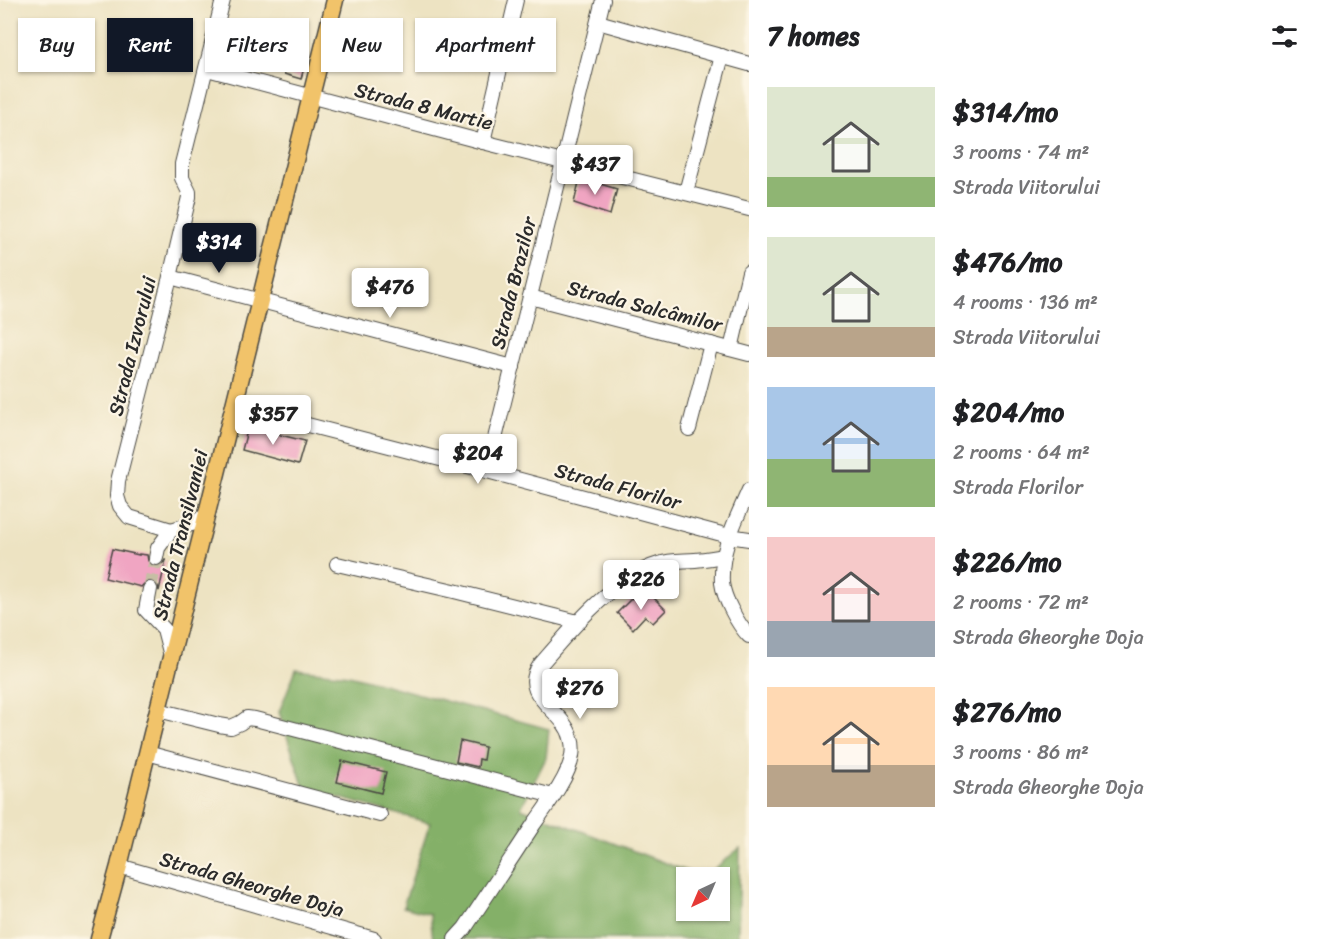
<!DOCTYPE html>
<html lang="en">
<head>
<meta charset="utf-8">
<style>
	:root { --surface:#fff; --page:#f2f2f2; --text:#202124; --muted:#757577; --accent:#111827 }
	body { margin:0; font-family:Sriracha,sans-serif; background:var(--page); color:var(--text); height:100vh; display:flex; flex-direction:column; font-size:22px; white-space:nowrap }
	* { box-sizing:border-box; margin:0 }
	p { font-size:20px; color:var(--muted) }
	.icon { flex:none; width:33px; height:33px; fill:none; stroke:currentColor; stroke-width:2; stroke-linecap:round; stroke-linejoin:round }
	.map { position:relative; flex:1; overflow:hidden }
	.side { display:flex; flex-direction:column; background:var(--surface); width:570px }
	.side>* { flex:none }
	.guide { position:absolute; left:18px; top:18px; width:570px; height:54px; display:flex; gap:12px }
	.needle { width:39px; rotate:224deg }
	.tools { position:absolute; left:676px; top:867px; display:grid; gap:12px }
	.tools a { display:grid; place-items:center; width:54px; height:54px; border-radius:0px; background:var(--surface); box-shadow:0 2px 4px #0004; font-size:30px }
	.price { position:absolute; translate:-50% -51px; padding:0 14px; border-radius:6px; background:#fff; color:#222; font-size:20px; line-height:39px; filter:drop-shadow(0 2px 3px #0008) }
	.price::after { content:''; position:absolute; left:50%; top:36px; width:18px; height:14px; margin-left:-9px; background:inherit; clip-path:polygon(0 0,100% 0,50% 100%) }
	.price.on { background:var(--accent); color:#fff }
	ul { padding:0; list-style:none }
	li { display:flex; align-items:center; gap:18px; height:150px; padding:0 18px }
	li span { display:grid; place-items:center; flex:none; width:168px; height:120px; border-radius:0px; color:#555 }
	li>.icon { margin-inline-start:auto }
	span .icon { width:72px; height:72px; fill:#fffc; stroke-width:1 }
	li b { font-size:26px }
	h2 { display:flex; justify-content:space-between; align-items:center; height:72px; padding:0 18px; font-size:26px }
	.tag { padding:0 21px; border-radius:0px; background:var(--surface); box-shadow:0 2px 4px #0004; font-size:21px; line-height:54px }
	.tag.on { background:var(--accent); color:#fff }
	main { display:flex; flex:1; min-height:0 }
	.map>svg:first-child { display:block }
	.forest { fill:#84b068; stroke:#586e4a; stroke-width:1.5 }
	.building { fill:#f0a5c2 }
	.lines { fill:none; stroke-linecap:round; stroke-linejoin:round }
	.minor-tunnel { stroke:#c6bea4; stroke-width:14; stroke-dasharray:14 7; stroke-linecap:butt }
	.minor-casing { stroke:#484742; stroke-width:16 }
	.major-casing { stroke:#484742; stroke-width:19 }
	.minor { stroke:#fff; stroke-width:14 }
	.major { stroke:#f1c36a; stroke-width:16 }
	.labels { text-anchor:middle; stroke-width:4.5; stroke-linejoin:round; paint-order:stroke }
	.street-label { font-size:20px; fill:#2b2b2b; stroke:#fcf5e5 }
</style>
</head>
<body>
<main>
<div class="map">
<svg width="749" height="939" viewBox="0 0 749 939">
	<rect width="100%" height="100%" fill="#fcf5e5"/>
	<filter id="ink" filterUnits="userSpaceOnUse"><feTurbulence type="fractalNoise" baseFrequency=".0167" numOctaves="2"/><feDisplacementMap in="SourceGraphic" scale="12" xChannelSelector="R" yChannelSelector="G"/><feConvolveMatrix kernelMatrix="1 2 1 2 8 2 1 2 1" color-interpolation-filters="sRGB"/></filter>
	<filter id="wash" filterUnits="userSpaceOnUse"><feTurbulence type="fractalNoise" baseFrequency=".008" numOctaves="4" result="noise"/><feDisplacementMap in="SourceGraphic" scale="24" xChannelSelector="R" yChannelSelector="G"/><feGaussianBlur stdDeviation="1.35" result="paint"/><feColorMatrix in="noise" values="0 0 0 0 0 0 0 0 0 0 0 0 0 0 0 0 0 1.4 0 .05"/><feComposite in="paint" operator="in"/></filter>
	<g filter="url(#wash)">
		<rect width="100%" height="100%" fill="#ede3c2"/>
		<path class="forest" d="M 296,669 L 349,675 L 549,729 L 546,758 L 521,808 L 702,877 L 687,878 L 687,910 L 720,910 L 720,878 L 704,877 L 740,848 L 738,939 L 433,939 L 430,914 L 403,907 L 430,823 L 304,788 L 279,712 Z"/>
		<g id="blocks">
			<g class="building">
				<path d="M 222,40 L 257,49 L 252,69 L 217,60 Z"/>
				<path d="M 273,43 L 308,52 L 301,79 L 284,74 L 288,62 L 269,57 Z"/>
				<path d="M 580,178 L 617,189 L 610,215 L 574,203 Z"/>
				<path d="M 248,427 L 305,441 L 298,465 L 242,450 Z"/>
				<path d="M 112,549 L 139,555 L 139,554 L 147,555 L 148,561 L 154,567 L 159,566 L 163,563 L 165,560 L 166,560 L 159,591 L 158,586 L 152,580 L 147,581 L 141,587 L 105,578 Z"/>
				<path d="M 650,594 L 666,610 L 653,623 L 645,616 L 633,629 L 617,613 L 633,597 L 640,604 Z"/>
				<path d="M 460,741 L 485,747 L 483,760 L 479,759 L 478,767 L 456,762 Z"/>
				<path d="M 342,761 L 386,772 L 381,793 L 337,782 Z"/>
			</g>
		</g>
	</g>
	<g filter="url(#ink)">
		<use href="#blocks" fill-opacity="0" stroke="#484742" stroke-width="1.5"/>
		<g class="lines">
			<path class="minor-tunnel" d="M 150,589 L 156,558"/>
			<g class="minor-casing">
				<g id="minor">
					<path d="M 598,22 L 749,64"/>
					<path d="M 207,69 L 483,142 L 749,209"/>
					<path d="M 483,142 L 516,0"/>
					<path d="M 686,192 L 722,56"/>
					<path d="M 170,277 L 513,367"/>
					<path d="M 530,297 L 749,354"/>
					<path d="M 731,349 L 749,272"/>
					<path d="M 233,406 L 487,471 L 729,536 L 749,539"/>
					<path d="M 689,429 L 711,344"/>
					<path d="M 487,471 L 603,0"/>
					<path d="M 749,490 C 736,520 720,549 722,583 C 723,591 727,601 731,609 C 736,619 741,628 749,636"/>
					<path d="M 171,530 L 129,517 L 120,506 L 117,496 L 118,481 L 170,277 L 189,197 L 189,192 L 182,178 L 182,164 L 223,0"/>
					<path d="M 156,558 L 158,548 L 171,530 L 195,523 L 207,514"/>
					<path d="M 337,564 L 454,591 L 578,622"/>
					<path d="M 150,589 L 146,610 L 164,629 L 171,656"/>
					<path d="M 158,710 L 219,725 L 231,727 L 240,723 L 247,718 L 255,719 L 553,796"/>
					<path d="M 147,753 L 380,815"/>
					<path d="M 119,866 L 374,939"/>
					<path d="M 455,939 L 465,928 C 488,894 511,859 534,824 C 546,807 569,777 572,756 C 573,750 573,744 571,738 C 564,709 518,697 540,665 C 570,630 614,577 659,564 C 670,560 683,561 695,560 C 705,559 714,558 723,556"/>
				</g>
			</g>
			<g class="major-casing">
				<path id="major" d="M 99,939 L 119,866 L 335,0"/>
			</g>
			<use href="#minor" class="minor"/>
			<use href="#major" class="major"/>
		</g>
	</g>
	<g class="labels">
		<g class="street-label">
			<text transform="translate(424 106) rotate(14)" y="7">Strada 8 Martie</text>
			<text transform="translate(513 283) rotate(-76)" y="7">Strada Brazilor</text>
			<text transform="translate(645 306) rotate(14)" y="7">Strada Salcâmilor</text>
			<text transform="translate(132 346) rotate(-76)" y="7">Strada Izvorului</text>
			<text transform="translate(618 486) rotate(15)" y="7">Strada Florilor</text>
			<text transform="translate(180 535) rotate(-76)" y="7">Strada Transilvaniei</text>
			<text transform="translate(252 884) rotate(16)" y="7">Strada Gheorghe Doja</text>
		</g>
	</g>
</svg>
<div class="tools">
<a><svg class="needle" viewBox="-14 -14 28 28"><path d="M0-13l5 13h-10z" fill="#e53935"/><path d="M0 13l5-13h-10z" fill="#757577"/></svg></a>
</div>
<b class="price" style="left:595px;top:196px">$437</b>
<b class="price on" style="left:219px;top:274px">$314</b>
<b class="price" style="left:390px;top:319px">$476</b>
<b class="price" style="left:273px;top:446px">$357</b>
<b class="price" style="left:478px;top:485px">$204</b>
<b class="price" style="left:641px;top:611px">$226</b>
<b class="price" style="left:580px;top:720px">$276</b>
<div class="guide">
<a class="tag">Buy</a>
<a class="tag on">Rent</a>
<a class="tag">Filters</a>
<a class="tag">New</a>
<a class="tag">Apartment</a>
</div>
</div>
<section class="side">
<h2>7 homes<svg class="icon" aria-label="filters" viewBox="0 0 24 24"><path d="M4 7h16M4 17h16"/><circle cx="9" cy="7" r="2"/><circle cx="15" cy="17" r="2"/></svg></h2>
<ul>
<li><span style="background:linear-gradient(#dfe7d0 75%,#8fb573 0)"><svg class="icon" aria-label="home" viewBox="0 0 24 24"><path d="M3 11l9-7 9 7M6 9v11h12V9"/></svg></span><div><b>$314/mo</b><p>3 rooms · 74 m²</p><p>Strada Viitorului</p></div></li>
<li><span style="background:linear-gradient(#dfe7d0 75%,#b9a48a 0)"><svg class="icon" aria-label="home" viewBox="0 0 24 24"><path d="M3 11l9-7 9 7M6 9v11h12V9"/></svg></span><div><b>$476/mo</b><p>4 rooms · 136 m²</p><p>Strada Viitorului</p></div></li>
<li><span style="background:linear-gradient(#a9c7e8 60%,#8fb573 0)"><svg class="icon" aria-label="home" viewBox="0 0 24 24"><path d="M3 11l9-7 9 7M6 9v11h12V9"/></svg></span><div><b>$204/mo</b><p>2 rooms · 64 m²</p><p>Strada Florilor</p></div></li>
<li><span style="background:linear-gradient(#f6c9c9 70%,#9aa5b1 0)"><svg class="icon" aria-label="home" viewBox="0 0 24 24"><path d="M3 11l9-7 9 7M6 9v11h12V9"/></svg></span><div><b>$226/mo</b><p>2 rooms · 72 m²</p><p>Strada Gheorghe Doja</p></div></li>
<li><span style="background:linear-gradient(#ffd9b3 65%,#b9a48a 0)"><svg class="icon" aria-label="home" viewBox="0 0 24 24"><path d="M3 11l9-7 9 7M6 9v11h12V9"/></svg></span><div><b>$276/mo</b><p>3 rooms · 86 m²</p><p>Strada Gheorghe Doja</p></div></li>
</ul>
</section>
</main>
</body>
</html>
